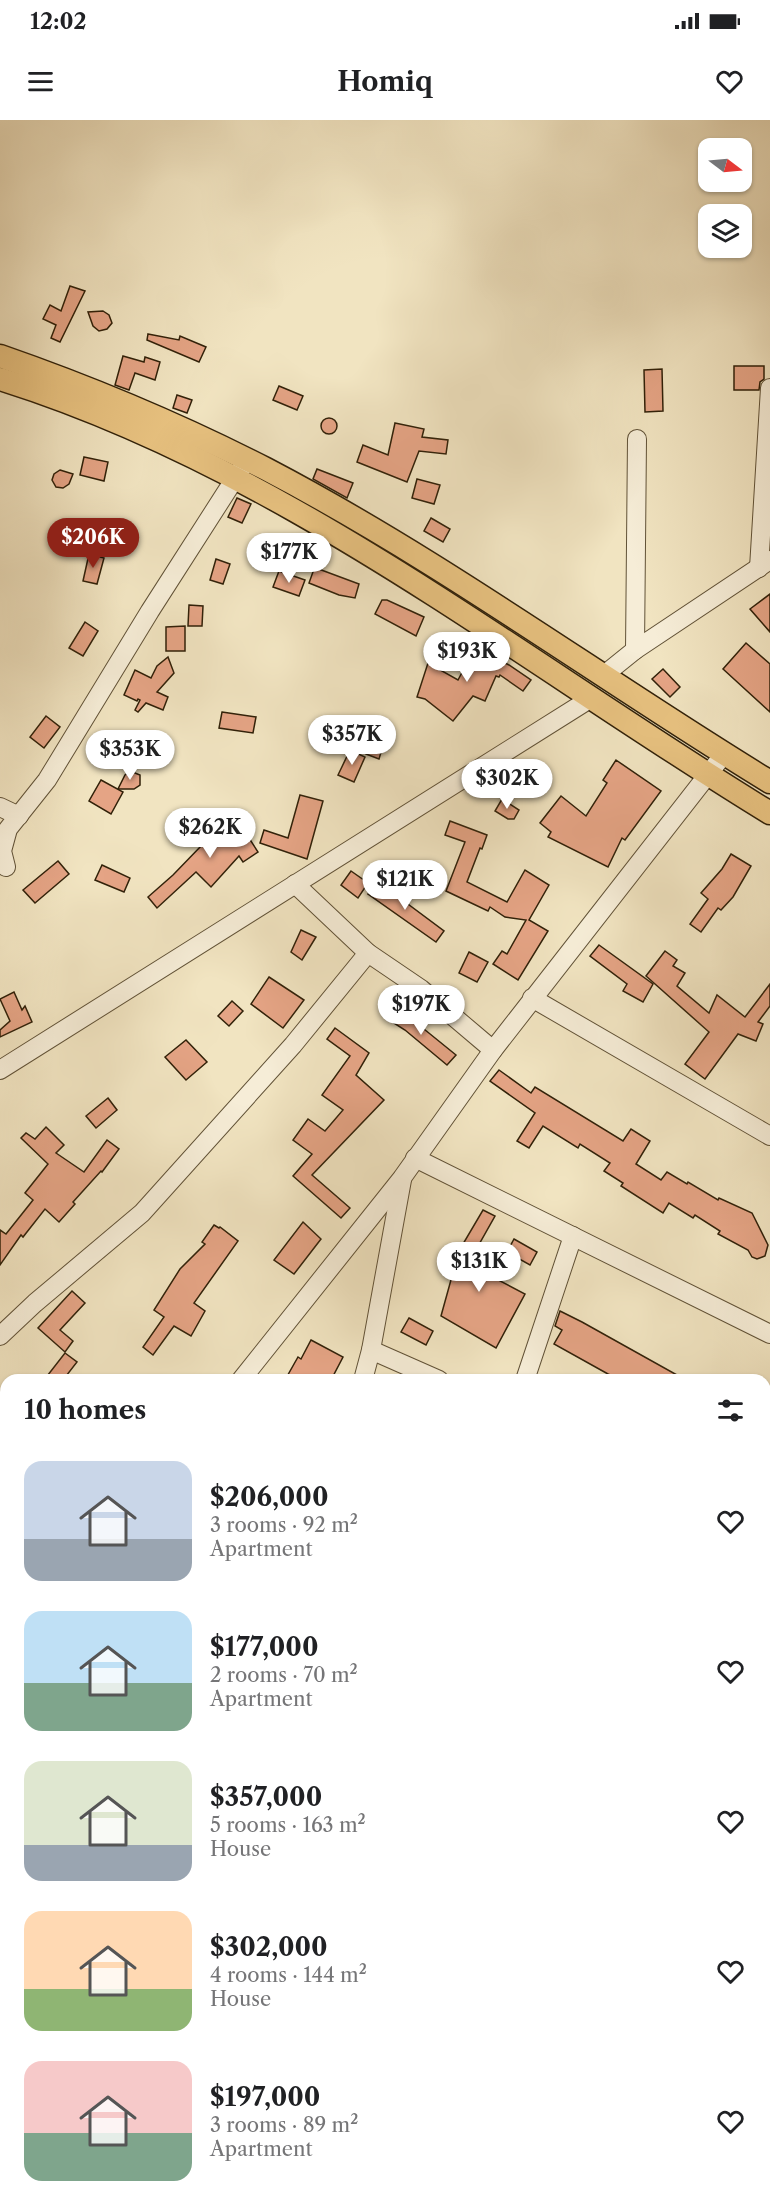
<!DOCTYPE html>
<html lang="en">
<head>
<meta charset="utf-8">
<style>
	:root { --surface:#fff; --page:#f2f2f2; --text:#202124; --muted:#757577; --accent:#8f2418 }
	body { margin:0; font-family:"Libre Caslon Text",serif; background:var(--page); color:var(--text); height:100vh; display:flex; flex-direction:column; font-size:22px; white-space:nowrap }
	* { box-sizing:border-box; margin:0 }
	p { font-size:20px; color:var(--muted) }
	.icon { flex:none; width:33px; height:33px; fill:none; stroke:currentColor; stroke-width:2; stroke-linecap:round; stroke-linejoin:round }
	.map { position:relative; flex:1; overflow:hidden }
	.side { position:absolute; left:0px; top:1254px; width:771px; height:834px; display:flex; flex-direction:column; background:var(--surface); border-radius:18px 18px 0 0; box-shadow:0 2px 4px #0004 }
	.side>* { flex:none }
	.needle { width:39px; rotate:106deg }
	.controls { position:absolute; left:698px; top:18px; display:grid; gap:12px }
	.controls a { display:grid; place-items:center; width:54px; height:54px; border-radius:12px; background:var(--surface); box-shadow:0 2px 4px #0004; font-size:30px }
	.price { position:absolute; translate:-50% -51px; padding:0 14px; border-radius:21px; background:#fff; color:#222; font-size:20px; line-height:39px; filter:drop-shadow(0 2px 3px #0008) }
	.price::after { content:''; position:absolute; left:50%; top:36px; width:18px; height:14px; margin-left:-9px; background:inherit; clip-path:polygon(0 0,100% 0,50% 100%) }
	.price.on { background:var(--accent); color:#fff }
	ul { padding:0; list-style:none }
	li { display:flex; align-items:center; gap:18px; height:150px; padding:0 24px }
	li span { display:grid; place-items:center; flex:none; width:168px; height:120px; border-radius:18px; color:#555 }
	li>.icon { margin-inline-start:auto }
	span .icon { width:72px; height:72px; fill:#fffc; stroke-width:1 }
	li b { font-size:26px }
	h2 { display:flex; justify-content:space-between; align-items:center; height:72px; padding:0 24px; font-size:26px }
	.status { display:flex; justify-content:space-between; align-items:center; height:42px; padding:0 30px; background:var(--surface); direction:ltr }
	.status svg { height:16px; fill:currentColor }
	header { display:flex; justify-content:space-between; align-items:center; height:78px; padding:0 24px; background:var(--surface); font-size:27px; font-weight:800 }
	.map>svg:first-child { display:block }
	.building { fill:#e5a485; stroke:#312109; stroke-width:1.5 }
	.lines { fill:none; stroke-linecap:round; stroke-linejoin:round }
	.minor-casing { stroke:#615237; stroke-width:20 }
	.major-casing { stroke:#312109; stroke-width:25 }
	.minor { stroke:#f6edd7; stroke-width:18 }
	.major { stroke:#e8c280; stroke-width:22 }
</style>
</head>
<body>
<div class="status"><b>12:02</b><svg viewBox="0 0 49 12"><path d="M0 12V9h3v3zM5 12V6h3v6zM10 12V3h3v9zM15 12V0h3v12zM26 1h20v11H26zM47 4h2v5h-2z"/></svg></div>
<header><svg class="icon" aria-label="menu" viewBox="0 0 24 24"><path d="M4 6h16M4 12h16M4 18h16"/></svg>Homiq<svg class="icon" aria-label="heart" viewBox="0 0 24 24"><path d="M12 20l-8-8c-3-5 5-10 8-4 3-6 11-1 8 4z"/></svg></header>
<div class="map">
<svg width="770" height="2088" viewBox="0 0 770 2088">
	<rect width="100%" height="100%" fill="#f1e4c1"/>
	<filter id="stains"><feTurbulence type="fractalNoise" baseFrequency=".00333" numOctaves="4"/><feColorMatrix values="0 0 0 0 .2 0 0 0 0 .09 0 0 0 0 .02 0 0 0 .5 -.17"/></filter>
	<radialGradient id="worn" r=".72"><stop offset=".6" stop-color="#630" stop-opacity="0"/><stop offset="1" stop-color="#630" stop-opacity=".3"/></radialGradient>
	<g class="building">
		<path d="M 70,166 L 85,171 L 60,222 L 51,218 L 56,205 L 43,199 L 50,185 L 61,191 Z"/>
		<path d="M 103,191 L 109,195 L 112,203 L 107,209 L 99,211 L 93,206 L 88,192 Z"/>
		<path d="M 148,214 L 179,220 L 180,216 L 206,227 L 199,242 L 147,220 Z"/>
		<path d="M 123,236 L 144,242 L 145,237 L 160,242 L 155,260 L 135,253 L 129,270 L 115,265 Z"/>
		<path d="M 734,246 L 764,246 L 764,259 L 760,262 L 759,270 L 734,270 Z"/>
		<path d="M 662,249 L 663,291 L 645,292 L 644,250 Z"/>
		<path d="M 279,266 L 303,276 L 297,290 L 273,280 Z"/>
		<path d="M 177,275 L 192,280 L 187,293 L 173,288 Z"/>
		<circle cx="329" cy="306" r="8"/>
		<path d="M 395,303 L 424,309 L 422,317 L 448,320 L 446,334 L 419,331 L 407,362 L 357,342 L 363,325 L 388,335 Z"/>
		<path d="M 84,337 L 108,342 L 104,361 L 80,355 Z"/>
		<path d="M 317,349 L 353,363 L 347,378 L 313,359 Z"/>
		<path d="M 60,350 L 73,354 L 69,364 L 63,368 L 56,367 L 52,360 L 54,354 Z"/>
		<path d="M 417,359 L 440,365 L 434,384 L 412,378 Z"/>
		<path d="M 237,378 L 251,384 L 242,403 L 228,397 Z"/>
		<path d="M 431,398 L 450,409 L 443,422 L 424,411 Z"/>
		<path d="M 89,434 L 104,438 L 97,464 L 83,461 Z"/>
		<path d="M 216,439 L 230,444 L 223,464 L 210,460 Z"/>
		<path d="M 316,448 L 359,464 L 355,478 L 339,475 L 309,463 L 314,449 Z"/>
		<path d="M 279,451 L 305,460 L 299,476 L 273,467 Z"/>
		<path d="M 770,474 L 770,512 L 750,489 Z"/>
		<path d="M 382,480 L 387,480 L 424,497 L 416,516 L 375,494 Z"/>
		<path d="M 189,485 L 203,486 L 202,506 L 188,506 Z"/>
		<path d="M 85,502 L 98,511 L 83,536 L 69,528 Z"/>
		<path d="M 185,506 L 185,531 L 166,531 L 166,507 Z"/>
		<path d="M 746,523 L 770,544 L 770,592 L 723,549 Z"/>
		<path d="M 475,528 L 509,545 L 531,560 L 523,571 L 500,555 L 499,557 L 496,556 L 485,581 L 473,576 L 453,601 L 425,579 L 417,577 L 428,543 L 458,560 Z"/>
		<path d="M 168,537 L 174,553 L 157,572 L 168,577 L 163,590 L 146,583 L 138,592 L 135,590 L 140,580 L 138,579 L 137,581 L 124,575 L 135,550 L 151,558 L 157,546 Z"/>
		<path d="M 663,549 L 680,567 L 670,577 L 652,559 Z"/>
		<path d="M 222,592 L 256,597 L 253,613 L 219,608 Z"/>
		<path d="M 46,596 L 60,607 L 44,628 L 30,617 Z"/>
		<path d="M 375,605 L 388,609 L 379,639 L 366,634 Z"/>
		<path d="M 350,630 L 365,637 L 354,662 L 338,655 Z"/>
		<path d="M 616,640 L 661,671 L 625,720 L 622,718 L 608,747 L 548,717 L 551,712 L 540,703 L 561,676 L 586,696 L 607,663 L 603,660 Z"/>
		<path d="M 130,651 L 140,655 L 140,665 L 134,669 L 118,669 L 125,655 Z"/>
		<path d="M 101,660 L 123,672 L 111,694 L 89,681 Z"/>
		<path d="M 300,675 L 323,681 L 307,739 L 260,723 L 264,710 L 288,718 Z"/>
		<path d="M 502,679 L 519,690 L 514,699 L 508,699 L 495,691 Z"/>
		<path d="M 224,697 L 240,704 L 258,732 L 243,742 L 239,736 L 211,767 L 196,752 L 157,788 L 148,777 L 173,755 L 202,725 Z"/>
		<path d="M 450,701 L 487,715 L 482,729 L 480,728 L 467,762 L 507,782 L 525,750 L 549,765 L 529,800 L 548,811 L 518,860 L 493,844 L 502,831 L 507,834 L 526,800 L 505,797 L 490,787 L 488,791 L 446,771 L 465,722 L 445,715 Z"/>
		<path d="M 731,734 L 751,746 L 733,777 L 721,790 L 718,788 L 701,812 L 690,804 L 708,779 L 701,773 L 722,749 Z"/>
		<path d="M 58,741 L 69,754 L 35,783 L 23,770 Z"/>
		<path d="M 102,745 L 130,758 L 124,772 L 95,760 Z"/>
		<path d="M 351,751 L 368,763 L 358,778 L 341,765 Z"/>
		<path d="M 377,761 L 444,811 L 436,822 L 368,774 Z"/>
		<path d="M 301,810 L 316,817 L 302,840 L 291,832 Z"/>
		<path d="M 599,825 L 653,864 L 643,882 L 623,871 L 627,864 L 590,836 Z"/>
		<path d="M 665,831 L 677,840 L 673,846 L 685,853 L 677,866 L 709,893 L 717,875 L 745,897 L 770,864 L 770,886 L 758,902 L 763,904 L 756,921 L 738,914 L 705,959 L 685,944 L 709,912 L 646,856 Z"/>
		<path d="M 469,832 L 488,842 L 477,862 L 459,853 Z"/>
		<path d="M 269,857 L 304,880 L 283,908 L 251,884 Z"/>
		<path d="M 14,872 L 22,890 L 25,886 L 32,902 L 0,917 L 0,910 L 10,901 L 0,879 Z"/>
		<path d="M 232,881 L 243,891 L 229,906 L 218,896 Z"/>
		<path d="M 394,887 L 419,905 L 456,935 L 447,945 L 405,910 L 386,898 Z"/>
		<path d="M 335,908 L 369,933 L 356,955 L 384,980 L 312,1055 L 350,1088 L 341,1098 L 293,1056 L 312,1034 L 293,1020 L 308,999 L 325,1011 L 343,990 L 322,975 L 350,936 L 327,919 Z"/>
		<path d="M 186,920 L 207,942 L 186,960 L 165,937 Z"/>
		<path d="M 499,950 L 531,973 L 535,967 L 623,1021 L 631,1009 L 650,1021 L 636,1044 L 661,1060 L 667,1052 L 687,1064 L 688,1062 L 718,1080 L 719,1078 L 752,1093 L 768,1125 L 765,1136 L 757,1139 L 752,1137 L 748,1130 L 718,1114 L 720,1111 L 695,1095 L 693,1098 L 669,1083 L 663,1093 L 621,1066 L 623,1063 L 604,1051 L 610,1043 L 580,1024 L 578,1028 L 543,1006 L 529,1028 L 517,1021 L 535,993 L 490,961 Z"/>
		<path d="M 108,978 L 117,990 L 96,1008 L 86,996 Z"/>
		<path d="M 46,1007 L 64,1025 L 56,1033 L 84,1052 L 107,1020 L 119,1029 L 102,1052 L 101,1051 L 73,1082 L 75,1084 L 59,1102 L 45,1089 L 23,1117 L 21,1115 L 0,1145 L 0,1110 L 6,1114 L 33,1080 L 25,1073 L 48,1044 L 21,1018 L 26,1013 L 35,1019 Z"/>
		<path d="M 483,1090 L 495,1096 L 468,1144 L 525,1174 L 496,1228 L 441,1196 L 454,1149 L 450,1146 Z"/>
		<path d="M 303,1102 L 321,1119 L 294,1154 L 274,1140 Z"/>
		<path d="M 214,1105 L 219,1108 L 220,1107 L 238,1121 L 194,1183 L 205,1191 L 191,1216 L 174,1206 L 153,1235 L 143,1227 L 164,1197 L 154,1190 L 180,1149 L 205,1124 L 202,1122 Z"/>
		<path d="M 514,1119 L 537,1132 L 530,1145 L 507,1132 Z"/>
		<path d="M 72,1171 L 85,1183 L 60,1210 L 73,1221 L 65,1232 L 38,1208 Z"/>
		<path d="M 560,1191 L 582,1202 L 686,1260 L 621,1260 L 608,1254 L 554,1224 L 562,1210 L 555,1206 Z"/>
		<path d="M 409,1198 L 433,1211 L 426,1225 L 401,1212 Z"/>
		<path d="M 311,1220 L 343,1237 L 331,1260 L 285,1260 L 298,1237 L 301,1239 Z"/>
		<path d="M 65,1233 L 77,1242 L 63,1260 L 44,1260 Z"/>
	</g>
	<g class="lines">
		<g class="minor-casing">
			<g id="minor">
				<path d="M 759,448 L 770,268"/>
				<path d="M 635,530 L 637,319"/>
				<path d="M 604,555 L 635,530 L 770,440"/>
				<path d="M 0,687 L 19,696"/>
				<path d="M 6,747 L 2,731 L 8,709 L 47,660 L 150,491 L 241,349"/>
				<path d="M 295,764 L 368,833 L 421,869 L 493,930"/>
				<path d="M 532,878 L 770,1016"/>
				<path d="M 0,950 L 593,577"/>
				<path d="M 415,1038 L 770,1214"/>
				<path d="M 0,1216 L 35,1183 L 142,1093 L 293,925 L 368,833"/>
				<path d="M 371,1230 L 439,1260"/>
				<path d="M 241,1260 L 402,1058 L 493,930 L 724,634"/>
				<path d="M 363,1260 L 371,1230 L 402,1060"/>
				<path d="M 525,1260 L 573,1116"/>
				<path d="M 0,1287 L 6,1295"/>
				<path d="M 765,1411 L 770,1413"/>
				<path d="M 0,1563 L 6,1555"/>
				<path d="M 765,1606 L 770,1608"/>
				<path d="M 0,1682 L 6,1685"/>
				<path d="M 0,1772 L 6,1775"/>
				<path d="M 765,1781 L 770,1784"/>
				<path d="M 0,1816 L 6,1804"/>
				<path d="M 765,1911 L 770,1914"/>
				<path d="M 765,1952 L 770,1944"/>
				<path d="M 0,1985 L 6,1974"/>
				<path d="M 765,2027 L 770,2030"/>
				<path d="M 509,2082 L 520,2088"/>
				<path d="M 28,2088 L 31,2082"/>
				<path d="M 110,2088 L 113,2082"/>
				<path d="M 337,2088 L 339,2082"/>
				<path d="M 698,2088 L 700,2082"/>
			</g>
		</g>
		<g class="major-casing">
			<g id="major">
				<path d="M 0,236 C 92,268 180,305 266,349 C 442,441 601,559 770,662"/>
				<path d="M 0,259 C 285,348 519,540 770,693"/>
			</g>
		</g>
		<use href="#minor" class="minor"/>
		<use href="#major" class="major"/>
	</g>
	<rect width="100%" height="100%" filter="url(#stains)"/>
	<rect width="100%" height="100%" fill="url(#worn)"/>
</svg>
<div class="controls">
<a><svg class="needle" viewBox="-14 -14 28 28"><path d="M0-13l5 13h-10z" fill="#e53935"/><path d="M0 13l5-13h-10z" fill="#757577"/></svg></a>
<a><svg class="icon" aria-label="layers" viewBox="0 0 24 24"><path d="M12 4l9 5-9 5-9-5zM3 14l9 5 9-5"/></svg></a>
</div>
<b class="price on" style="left:93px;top:449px">$206K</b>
<b class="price" style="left:289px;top:464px">$177K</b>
<b class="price" style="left:467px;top:563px">$193K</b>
<b class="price" style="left:352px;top:646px">$357K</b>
<b class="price" style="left:130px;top:661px">$353K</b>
<b class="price" style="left:507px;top:690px">$302K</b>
<b class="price" style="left:210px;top:739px">$262K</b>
<b class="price" style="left:405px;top:791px">$121K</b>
<b class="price" style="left:421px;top:916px">$197K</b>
<b class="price" style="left:479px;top:1173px">$131K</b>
<section class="side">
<h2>10 homes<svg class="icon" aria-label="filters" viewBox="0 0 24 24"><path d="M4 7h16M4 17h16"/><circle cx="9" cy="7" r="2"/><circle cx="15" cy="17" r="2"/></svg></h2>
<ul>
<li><span style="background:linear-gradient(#c9d6e8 65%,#9aa5b1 0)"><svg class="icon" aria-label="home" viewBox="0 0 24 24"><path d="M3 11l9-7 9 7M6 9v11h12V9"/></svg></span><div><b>$206,000</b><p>3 rooms · 92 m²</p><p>Apartment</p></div><svg class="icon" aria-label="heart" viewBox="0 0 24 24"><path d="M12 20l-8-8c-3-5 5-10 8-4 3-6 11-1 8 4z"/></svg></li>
<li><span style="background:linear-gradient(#bfe0f5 60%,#7fa58c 0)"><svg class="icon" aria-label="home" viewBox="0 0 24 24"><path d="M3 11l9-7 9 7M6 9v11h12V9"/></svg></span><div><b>$177,000</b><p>2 rooms · 70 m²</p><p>Apartment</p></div><svg class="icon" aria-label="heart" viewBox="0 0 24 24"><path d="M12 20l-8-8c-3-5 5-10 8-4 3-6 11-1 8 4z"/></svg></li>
<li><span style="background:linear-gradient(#dfe7d0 70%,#9aa5b1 0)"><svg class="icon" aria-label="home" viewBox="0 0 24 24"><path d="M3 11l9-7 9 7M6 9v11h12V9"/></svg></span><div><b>$357,000</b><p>5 rooms · 163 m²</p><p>House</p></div><svg class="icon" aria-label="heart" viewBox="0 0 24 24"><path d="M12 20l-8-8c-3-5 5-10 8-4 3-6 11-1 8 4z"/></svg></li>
<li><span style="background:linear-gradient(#ffd9b3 65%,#8fb573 0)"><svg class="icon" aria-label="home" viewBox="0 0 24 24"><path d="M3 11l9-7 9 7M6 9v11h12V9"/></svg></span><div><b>$302,000</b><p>4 rooms · 144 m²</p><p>House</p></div><svg class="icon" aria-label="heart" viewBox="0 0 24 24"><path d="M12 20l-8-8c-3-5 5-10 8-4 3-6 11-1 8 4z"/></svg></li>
<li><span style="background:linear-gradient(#f6c9c9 60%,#7fa58c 0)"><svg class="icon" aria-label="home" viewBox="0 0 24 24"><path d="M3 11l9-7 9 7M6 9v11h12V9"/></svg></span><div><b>$197,000</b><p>3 rooms · 89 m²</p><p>Apartment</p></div><svg class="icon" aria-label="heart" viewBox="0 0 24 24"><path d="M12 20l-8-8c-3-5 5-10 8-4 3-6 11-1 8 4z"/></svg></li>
</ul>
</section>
</div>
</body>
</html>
